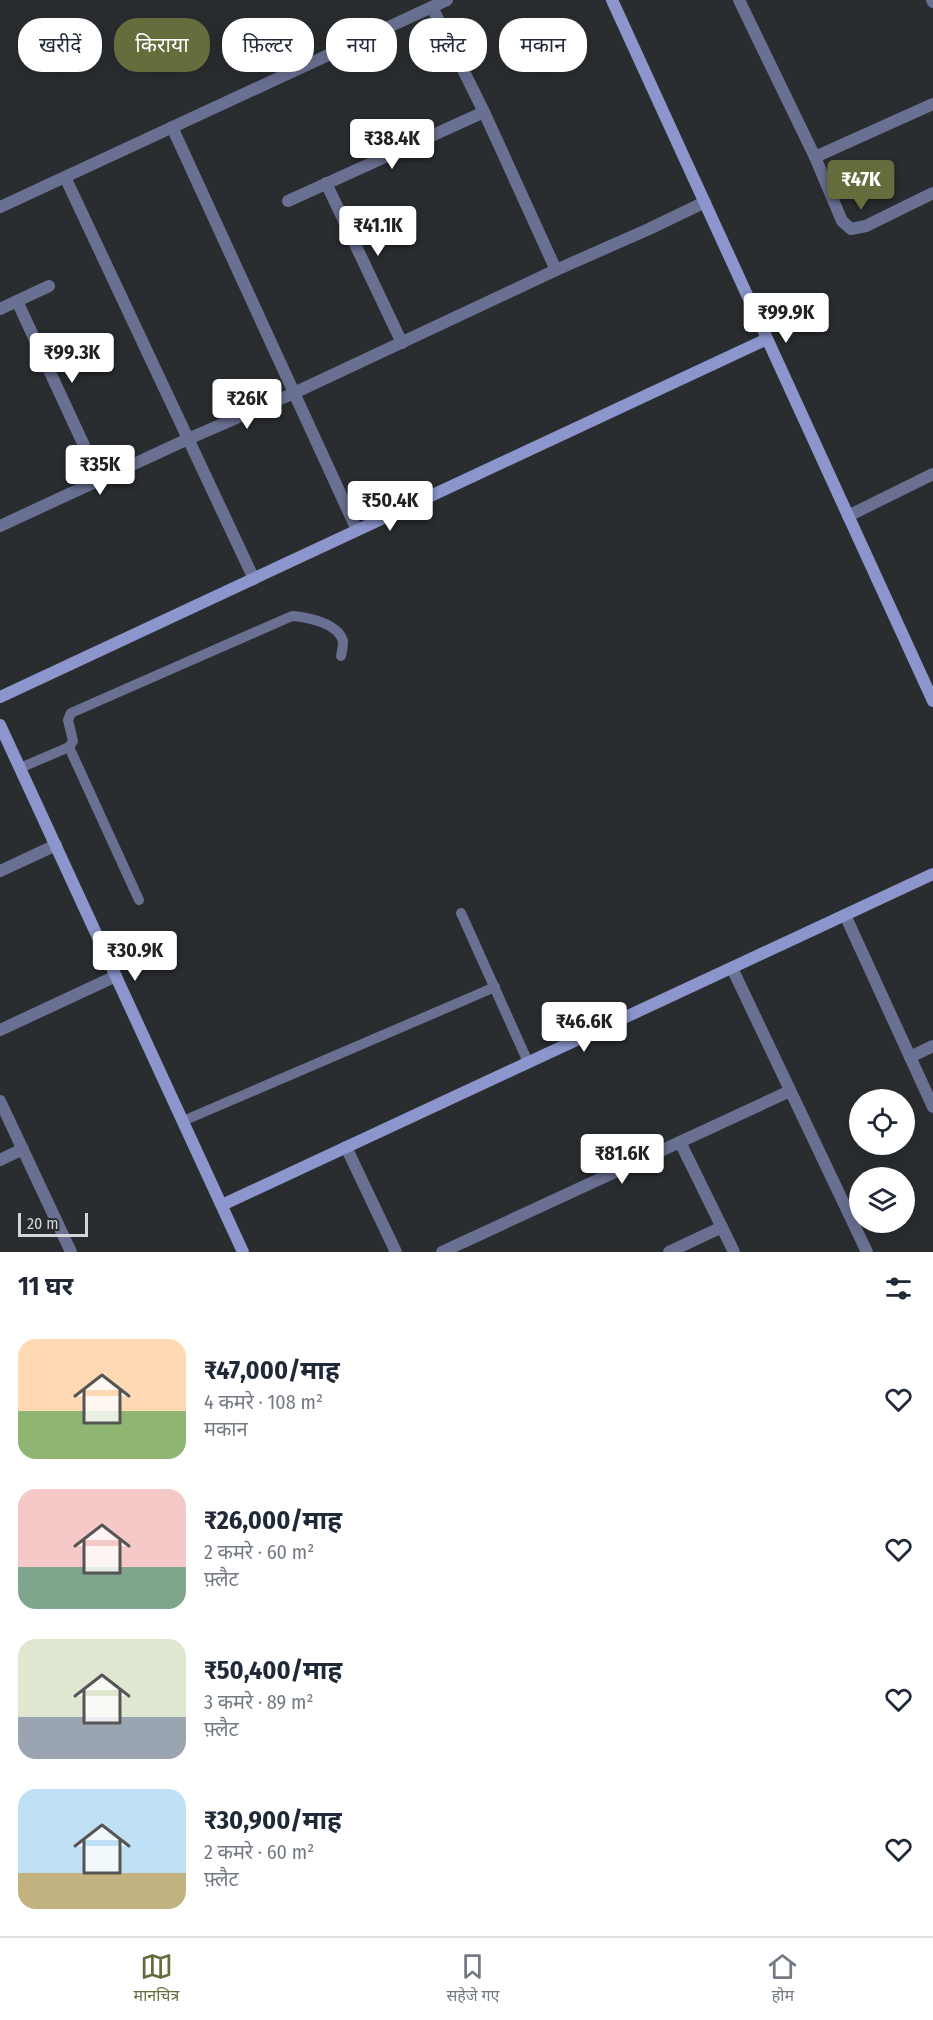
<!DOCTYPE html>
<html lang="hi">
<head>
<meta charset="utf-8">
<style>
	:root { --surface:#fff; --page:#f6f6f7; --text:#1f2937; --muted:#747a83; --line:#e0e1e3; --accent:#676c3c }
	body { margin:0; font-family:"Fira Sans Condensed","Noto Sans Devanagari",sans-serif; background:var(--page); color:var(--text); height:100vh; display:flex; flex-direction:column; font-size:22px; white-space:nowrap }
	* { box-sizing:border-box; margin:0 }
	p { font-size:20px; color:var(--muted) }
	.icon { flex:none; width:33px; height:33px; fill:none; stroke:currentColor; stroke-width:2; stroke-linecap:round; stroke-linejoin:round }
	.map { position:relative; height:1252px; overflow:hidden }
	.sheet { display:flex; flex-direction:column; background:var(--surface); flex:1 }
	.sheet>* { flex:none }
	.hud { position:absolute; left:18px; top:18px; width:600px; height:54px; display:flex; gap:12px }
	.controls { position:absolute; left:849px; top:1089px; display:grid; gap:12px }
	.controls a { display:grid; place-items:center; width:66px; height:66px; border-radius:50%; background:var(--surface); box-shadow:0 3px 15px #0003; font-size:30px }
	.scale { position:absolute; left:18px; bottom:15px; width:70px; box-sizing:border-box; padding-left:6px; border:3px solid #d3d5d8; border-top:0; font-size:16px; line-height:21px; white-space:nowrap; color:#d3d5d8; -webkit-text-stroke:4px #2a2d30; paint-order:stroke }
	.price { position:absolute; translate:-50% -51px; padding:0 14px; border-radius:6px; background:#fff; color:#222; font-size:20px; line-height:39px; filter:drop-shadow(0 2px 3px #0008) }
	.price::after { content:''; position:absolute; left:50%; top:36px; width:18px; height:14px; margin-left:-9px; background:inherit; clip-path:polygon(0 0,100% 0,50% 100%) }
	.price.on { background:var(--accent); color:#fff }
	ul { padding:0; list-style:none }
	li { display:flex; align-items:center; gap:18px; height:150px; padding:0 18px }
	li span { display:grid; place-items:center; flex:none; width:168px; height:120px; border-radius:18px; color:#555 }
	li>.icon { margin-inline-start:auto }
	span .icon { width:72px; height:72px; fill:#fffc; stroke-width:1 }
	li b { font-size:26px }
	h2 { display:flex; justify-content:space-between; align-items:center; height:72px; padding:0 18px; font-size:26px }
	.chip { padding:0 21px; border-radius:24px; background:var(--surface); box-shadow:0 3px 15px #0003; font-size:21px; line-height:54px }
	.chip.on { background:var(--accent); color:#fff }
	.dock { display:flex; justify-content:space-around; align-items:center; height:84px; border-top:2px solid var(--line); background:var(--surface); font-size:16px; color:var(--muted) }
	.dock a { display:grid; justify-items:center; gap:3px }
	.dock .on { color:var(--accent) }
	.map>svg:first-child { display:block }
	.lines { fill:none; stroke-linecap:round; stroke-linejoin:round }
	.lane { stroke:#6a7092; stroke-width:10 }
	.street { stroke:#6a7092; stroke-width:12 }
	.secondary { stroke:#8c96cd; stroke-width:12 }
</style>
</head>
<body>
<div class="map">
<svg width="933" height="1252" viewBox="0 0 933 1252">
	<rect width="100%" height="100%" fill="#2a2d30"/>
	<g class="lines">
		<g class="lane">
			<path d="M 69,747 L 139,900"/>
			<path d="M 20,768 L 69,747 L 73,741 L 68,720 L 71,713 L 292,616 C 307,617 338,623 343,641 C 343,645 342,652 341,656"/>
			<path d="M 461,913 L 528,1062"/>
			<path d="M 183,1121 L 495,987"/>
		</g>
		<g class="street">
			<path d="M 739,0 L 815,157 L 933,104"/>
			<path d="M 932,0 L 933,2"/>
			<path d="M 432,7 L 484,112 L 556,270"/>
			<path d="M 172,127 L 357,530"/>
			<path d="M 815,157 L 842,221 L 851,229 L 866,226 L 933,193"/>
			<path d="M 65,177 L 254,579"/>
			<path d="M 326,183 L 402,343"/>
			<path d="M 288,201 L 484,112"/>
			<path d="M 0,207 L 447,0"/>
			<path d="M 17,301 L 100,480"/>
			<path d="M 0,309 L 49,286"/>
			<path d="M 848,516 L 933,474"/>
			<path d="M 0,526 L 188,439 L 294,393 L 556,270 L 649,229 L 705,202"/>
			<path d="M 0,871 L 56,845"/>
			<path d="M 845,915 L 933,1107"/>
			<path d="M 732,968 L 867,1252"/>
			<path d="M 0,1030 L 116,976"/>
			<path d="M 910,1057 L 933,1046"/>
			<path d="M 0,1101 L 71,1252"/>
			<path d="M 680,1142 L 734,1252"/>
			<path d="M 346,1147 L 396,1252"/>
			<path d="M 0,1160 L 23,1149"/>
			<path d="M 442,1252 L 790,1091"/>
			<path d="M 669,1252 L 722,1227"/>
		</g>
		<g class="secondary">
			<path d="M 612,0 L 933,701"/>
			<path d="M 0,697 L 767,339"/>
			<path d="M 0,725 L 243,1252"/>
			<path d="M 222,1205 L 933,874"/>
		</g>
	</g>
</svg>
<div class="controls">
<a><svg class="icon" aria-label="locate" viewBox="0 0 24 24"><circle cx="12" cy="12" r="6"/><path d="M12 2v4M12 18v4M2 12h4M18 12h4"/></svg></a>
<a><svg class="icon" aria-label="layers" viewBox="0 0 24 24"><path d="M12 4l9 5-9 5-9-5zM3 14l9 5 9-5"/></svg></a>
</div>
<div class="scale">20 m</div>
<b class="price" style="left:392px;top:170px">₹38.4K</b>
<b class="price on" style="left:861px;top:211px">₹47K</b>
<b class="price" style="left:378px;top:257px">₹41.1K</b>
<b class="price" style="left:786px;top:344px">₹99.9K</b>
<b class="price" style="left:72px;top:384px">₹99.3K</b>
<b class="price" style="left:247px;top:430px">₹26K</b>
<b class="price" style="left:100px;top:496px">₹35K</b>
<b class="price" style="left:390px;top:532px">₹50.4K</b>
<b class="price" style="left:135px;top:982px">₹30.9K</b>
<b class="price" style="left:584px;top:1053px">₹46.6K</b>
<b class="price" style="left:622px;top:1185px">₹81.6K</b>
<div class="hud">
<a class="chip">खरीदें</a>
<a class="chip on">किराया</a>
<a class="chip">फ़िल्टर</a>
<a class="chip">नया</a>
<a class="chip">फ़्लैट</a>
<a class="chip">मकान</a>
</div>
</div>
<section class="sheet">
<h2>11 घर<svg class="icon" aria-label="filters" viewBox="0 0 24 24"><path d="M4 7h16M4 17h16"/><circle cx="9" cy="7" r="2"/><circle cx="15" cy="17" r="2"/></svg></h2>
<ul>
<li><span style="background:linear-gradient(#ffd9b3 60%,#8fb573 0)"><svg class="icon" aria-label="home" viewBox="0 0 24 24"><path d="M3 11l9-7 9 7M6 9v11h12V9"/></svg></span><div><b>₹47,000/माह</b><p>4 कमरे · 108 m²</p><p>मकान</p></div><svg class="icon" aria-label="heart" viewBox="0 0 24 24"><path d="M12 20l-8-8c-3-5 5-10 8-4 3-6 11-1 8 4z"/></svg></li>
<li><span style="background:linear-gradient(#f6c9c9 65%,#7fa58c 0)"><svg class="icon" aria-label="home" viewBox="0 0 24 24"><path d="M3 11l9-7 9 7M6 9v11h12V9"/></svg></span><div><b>₹26,000/माह</b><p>2 कमरे · 60 m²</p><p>फ़्लैट</p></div><svg class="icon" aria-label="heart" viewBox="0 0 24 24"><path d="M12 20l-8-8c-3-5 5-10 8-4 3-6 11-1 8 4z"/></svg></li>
<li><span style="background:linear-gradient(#dfe7d0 65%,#9aa5b1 0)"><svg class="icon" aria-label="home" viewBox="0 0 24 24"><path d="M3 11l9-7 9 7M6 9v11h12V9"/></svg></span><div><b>₹50,400/माह</b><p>3 कमरे · 89 m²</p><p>फ़्लैट</p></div><svg class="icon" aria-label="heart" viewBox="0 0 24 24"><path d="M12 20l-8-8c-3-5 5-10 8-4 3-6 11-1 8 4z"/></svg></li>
<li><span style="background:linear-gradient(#bfe0f5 70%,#c2b280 0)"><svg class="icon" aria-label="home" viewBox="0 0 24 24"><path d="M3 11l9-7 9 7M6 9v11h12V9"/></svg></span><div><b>₹30,900/माह</b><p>2 कमरे · 60 m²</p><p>फ़्लैट</p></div><svg class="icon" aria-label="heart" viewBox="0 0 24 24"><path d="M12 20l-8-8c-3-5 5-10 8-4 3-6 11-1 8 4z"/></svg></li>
</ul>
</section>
<nav class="dock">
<a class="on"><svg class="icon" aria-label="map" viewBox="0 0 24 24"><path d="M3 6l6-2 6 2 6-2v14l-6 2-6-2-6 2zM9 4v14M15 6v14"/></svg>मानचित्र</a>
<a><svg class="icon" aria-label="saved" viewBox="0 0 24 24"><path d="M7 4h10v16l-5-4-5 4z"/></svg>सहेजे गए</a>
<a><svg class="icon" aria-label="home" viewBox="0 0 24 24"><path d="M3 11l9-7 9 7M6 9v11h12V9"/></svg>होम</a>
</nav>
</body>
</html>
